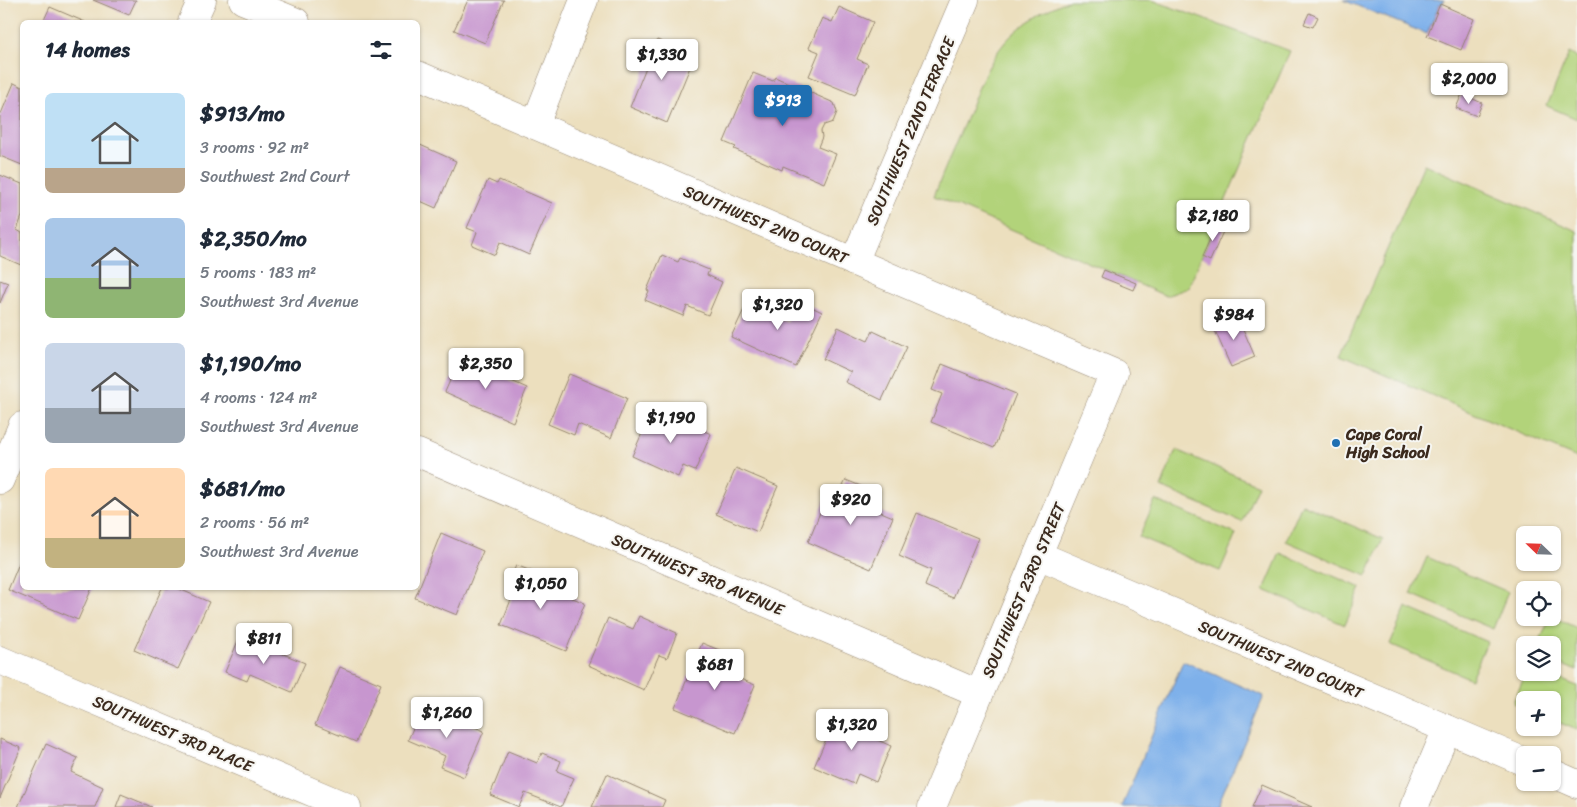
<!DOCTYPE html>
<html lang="en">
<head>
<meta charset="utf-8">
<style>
	:root { --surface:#fff; --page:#f6f6f7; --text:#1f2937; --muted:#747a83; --accent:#1f6fb2 }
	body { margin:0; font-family:Sriracha,sans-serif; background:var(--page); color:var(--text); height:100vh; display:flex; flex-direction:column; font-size:19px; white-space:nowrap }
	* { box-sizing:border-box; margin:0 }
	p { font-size:16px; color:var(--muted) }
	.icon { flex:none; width:28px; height:28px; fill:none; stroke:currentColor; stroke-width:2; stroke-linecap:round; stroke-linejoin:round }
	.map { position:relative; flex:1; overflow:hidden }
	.drawer { position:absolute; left:20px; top:20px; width:400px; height:570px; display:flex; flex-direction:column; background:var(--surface); border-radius:8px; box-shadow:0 1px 4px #0004 }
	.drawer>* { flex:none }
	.needle { width:32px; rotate:293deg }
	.tools { position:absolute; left:1516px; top:526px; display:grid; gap:10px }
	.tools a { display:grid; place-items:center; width:45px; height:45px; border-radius:8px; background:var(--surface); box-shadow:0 1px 4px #0004; font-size:25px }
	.price { position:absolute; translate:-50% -42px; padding:0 11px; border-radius:5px; background:#fff; color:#222; font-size:16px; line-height:32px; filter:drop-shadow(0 1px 2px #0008) }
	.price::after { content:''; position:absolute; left:50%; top:30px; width:15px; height:11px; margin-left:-8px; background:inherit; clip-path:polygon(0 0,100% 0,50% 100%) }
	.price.on { background:var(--accent); color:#fff }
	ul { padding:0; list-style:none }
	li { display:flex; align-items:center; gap:15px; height:125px; padding:0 25px }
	li span { display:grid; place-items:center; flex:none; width:140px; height:100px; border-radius:8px; color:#555 }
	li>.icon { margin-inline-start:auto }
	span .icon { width:60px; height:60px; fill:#fffc; stroke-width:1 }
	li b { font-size:21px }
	h2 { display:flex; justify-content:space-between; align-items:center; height:60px; padding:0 25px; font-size:21px }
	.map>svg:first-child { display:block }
	.green { fill:#b2d37a; stroke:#767e4c }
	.water { fill:#7eb0ea; stroke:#5c6d84 }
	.building { fill:#c796cf }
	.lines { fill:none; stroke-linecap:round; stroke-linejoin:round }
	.minor-casing { stroke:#94846e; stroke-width:29 }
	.minor { stroke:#fff; stroke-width:28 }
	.poi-dot { fill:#1f6fb2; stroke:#f6f6f2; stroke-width:2 }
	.labels { text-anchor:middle; stroke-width:4; stroke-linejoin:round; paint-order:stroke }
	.street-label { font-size:16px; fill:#3b2a1e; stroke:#f6f6f2 }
	.poi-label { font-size:16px; font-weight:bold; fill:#3b2a1e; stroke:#f6f6f2; text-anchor:start }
</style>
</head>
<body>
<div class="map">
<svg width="1577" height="807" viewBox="0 0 1577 807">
	<rect width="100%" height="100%" fill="#f6f6f2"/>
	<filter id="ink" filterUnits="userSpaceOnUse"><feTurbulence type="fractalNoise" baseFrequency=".02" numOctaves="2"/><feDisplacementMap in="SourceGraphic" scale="10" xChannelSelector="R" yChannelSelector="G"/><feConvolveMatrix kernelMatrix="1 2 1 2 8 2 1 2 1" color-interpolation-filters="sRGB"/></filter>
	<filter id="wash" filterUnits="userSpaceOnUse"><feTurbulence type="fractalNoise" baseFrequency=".0096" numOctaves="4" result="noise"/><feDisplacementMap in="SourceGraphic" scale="20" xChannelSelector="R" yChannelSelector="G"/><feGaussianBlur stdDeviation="1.12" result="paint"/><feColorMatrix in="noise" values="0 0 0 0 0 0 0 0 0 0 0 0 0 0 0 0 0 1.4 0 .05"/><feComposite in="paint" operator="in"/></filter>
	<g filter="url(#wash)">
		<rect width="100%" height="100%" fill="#ecdfbe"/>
		<g class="green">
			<path d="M 1070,0 L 1152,0 L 1290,51 L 1188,288 L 1166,296 L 934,196 C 944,170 955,145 966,119 C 977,92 987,63 1006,41 C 1022,23 1048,8 1070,0 Z"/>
			<path d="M 1569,53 L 1577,57 L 1577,119 L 1547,106 Z"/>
			<path d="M 1424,164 L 1577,231 L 1577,458 L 1341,356 Z"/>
			<path d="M 1176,450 L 1258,485 L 1242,522 L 1161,487 Z"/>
			<path d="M 1155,500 L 1236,534 L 1220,571 L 1139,537 Z"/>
			<path d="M 1302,504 L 1383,539 L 1367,576 L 1286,541 Z"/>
			<path d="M 1280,553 L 1361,588 L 1345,625 L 1264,590 Z"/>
			<path d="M 1427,557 L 1508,592 L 1493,629 L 1411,594 Z"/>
			<path d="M 1406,607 L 1487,642 L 1471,679 L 1390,644 Z"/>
			<path d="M 1553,617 L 1577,628 L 1577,671 L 1553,661 L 1552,645 L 1538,645 L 1550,618 Z"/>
			<path d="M 1526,673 L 1545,673 L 1577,686 L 1577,730 L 1553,720 L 1552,700 L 1525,700 L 1525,708 L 1513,703 Z"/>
		</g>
		<g class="water">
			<path d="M 1343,0 L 1444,0 L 1442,5 L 1440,4 L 1427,34 Z"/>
			<path d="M 1183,661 L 1264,696 L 1217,807 L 1122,807 Z"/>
		</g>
		<g id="blocks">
			<g class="building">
				<path d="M 93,0 L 136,0 L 129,15 Z"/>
				<path d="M 468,0 L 504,0 L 485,43 L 454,30 Z"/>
				<path d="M 1440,4 L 1474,19 L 1461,50 L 1427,36 Z"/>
				<path d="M 50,7 L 85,22 L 43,22 Z"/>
				<path d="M 839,7 L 873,22 L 857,59 L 868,64 L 855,95 L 809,76 L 819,52 L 809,48 L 822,18 L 832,22 Z"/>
				<path d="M 1309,13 L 1318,17 L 1313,27 L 1304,24 Z"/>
				<path d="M 657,40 L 695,55 L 667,123 L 630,107 Z"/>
				<path d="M 753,73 L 773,81 L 775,77 L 834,103 L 837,112 L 833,122 L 824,125 L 821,131 L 822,137 L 818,147 L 836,154 L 824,183 L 783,166 L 782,170 L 734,149 L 736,147 L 724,142 Z"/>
				<path d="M 14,83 L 22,87 L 22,165 L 0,156 L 0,116 Z"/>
				<path d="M 1462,94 L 1482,103 L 1477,116 L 1456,108 Z"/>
				<path d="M 418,144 L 456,161 L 436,208 L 418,200 Z"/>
				<path d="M 0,175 L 22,184 L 22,216 L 17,230 L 22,233 L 22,261 L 21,265 L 0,256 Z"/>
				<path d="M 488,180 L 497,184 L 499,180 L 552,203 L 529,255 L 500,242 L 495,255 L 472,245 L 477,232 L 467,228 Z"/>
				<path d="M 1217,223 L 1225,227 L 1210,261 L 1202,257 Z"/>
				<path d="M 662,255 L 678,262 L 680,258 L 709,270 L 707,275 L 722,282 L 708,315 L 687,306 L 683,316 L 645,300 L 649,291 L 647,290 Z"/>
				<path d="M 1104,270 L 1136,283 L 1133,290 L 1101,277 Z"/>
				<path d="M 0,280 L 8,283 L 0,303 Z"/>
				<path d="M 797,300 L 822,312 L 796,367 L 731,337 L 747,303 L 787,322 Z"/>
				<path d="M 1237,315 L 1255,357 L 1231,367 L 1213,326 Z"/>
				<path d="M 838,327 L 868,341 L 873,331 L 907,347 L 882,400 L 845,382 L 851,372 L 823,359 Z"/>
				<path d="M 460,358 L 527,388 L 513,422 L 445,392 Z"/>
				<path d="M 942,364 L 1016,394 L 994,448 L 931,422 L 942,394 L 932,390 Z"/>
				<path d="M 569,374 L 627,398 L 611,438 L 578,424 L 574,435 L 548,424 Z"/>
				<path d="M 653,408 L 711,434 L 695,471 L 683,466 L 678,477 L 632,456 Z"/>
				<path d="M 736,468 L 778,486 L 758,532 L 716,514 Z"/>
				<path d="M 846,480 L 868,489 L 862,504 L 893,517 L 871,569 L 808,542 L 830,488 L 840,492 Z"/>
				<path d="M 917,513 L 978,538 L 953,598 L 925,586 L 931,570 L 899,556 Z"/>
				<path d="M 441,533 L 483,551 L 457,615 L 415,598 Z"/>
				<path d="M 22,556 L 22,588 L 92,588 L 78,620 L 8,590 Z"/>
				<path d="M 516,565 L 551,579 L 548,588 L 585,603 L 566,651 L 501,625 L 514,592 L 507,589 Z"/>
				<path d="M 162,588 L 177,588 L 209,602 L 178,669 L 134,650 Z"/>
				<path d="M 639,616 L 677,633 L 667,658 L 659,655 L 644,690 L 588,665 L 608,618 L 633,629 Z"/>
				<path d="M 240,636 L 305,663 L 292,692 L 250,674 L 247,681 L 225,672 Z"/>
				<path d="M 702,643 L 729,654 L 721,671 L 755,685 L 735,733 L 675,708 Z"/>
				<path d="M 340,667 L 381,684 L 356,742 L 315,725 Z"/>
				<path d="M 423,704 L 484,731 L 464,777 L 440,767 L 445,756 L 408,740 Z"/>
				<path d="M 838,712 L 868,725 L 864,734 L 891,746 L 876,782 L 858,774 L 854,784 L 814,767 Z"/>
				<path d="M 0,739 L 21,748 L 0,798 Z"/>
				<path d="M 46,744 L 78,758 L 71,772 L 103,787 L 95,807 L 18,807 Z"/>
				<path d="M 508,751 L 537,763 L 542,753 L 561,761 L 557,771 L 574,778 L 561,807 L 525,793 L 519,807 L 490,795 Z"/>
				<path d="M 607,774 L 665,800 L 662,807 L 592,807 Z"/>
				<path d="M 1262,785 L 1312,807 L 1252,807 Z"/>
				<path d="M 121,794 L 152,807 L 116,807 Z"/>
			</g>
		</g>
	</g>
	<g filter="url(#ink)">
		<use href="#blocks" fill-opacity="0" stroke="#94846e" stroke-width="1"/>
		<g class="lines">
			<g class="minor-casing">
				<g id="minor">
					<path d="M 243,0 L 296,22"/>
					<path d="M 192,22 L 202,0"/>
					<path d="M 418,75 L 1114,373 L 932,807"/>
					<path d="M 535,125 L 584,0"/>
					<path d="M 854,262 L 965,0"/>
					<path d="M 418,453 L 979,694"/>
					<path d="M 0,480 L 22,426"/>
					<path d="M 1038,555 L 1525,762"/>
					<path d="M 0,660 L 347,807"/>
					<path d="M 1552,773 L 1577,784"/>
					<path d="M 1414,807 L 1447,729"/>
				</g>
			</g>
			<use href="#minor" class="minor"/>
		</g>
	</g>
	<circle class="poi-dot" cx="1336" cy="443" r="5"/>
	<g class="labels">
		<g class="street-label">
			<text transform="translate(910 131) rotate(-67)" y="6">SOUTHWEST 22ND TERRACE</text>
			<text transform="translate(766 224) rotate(23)" y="6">SOUTHWEST 2ND COURT</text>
			<text transform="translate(698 574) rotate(23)" y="6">SOUTHWEST 3RD AVENUE</text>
			<text transform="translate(1023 590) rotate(-67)" y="6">SOUTHWEST 23RD STREET</text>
			<text transform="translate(1281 659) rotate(23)" y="6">SOUTHWEST 2ND COURT</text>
			<text transform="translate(173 733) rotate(23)" y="6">SOUTHWEST 3RD PLACE</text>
		</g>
		<g class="poi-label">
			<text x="1346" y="440">Cape Coral<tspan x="1346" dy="18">High School</tspan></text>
		</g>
	</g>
</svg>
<div class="tools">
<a><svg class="needle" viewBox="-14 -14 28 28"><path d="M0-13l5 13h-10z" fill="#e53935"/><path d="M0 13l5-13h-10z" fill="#747a83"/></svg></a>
<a><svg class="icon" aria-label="locate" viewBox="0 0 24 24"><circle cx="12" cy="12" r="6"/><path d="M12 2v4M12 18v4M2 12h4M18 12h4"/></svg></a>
<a><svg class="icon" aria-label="layers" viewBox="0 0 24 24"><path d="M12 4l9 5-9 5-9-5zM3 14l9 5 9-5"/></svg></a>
<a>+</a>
<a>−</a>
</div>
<b class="price" style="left:662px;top:81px">$1,330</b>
<b class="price" style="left:1469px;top:105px">$2,000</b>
<b class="price on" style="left:783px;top:127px">$913</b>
<b class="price" style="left:1213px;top:242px">$2,180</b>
<b class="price" style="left:778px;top:331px">$1,320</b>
<b class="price" style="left:1234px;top:341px">$984</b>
<b class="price" style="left:486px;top:390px">$2,350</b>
<b class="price" style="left:671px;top:444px">$1,190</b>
<b class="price" style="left:851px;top:526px">$920</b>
<b class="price" style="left:541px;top:610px">$1,050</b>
<b class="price" style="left:264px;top:665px">$811</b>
<b class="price" style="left:715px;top:691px">$681</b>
<b class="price" style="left:447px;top:739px">$1,260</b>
<b class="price" style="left:852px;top:751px">$1,320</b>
<section class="drawer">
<h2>14 homes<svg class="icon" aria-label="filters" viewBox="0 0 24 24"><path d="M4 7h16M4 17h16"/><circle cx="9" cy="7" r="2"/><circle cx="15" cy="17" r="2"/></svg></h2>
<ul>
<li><span style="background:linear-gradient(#bfe0f5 75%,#b9a48a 0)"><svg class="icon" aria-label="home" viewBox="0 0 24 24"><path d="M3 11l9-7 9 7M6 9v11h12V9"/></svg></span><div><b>$913/mo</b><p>3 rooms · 92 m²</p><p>Southwest 2nd Court</p></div></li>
<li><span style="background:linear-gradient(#a9c7e8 60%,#8fb573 0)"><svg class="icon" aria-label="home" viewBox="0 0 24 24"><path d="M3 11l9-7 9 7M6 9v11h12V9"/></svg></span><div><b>$2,350/mo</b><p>5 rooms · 183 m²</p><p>Southwest 3rd Avenue</p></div></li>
<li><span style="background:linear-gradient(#c9d6e8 65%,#9aa5b1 0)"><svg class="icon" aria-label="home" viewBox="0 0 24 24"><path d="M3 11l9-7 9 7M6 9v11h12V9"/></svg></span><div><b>$1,190/mo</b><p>4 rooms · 124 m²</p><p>Southwest 3rd Avenue</p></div></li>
<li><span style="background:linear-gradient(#ffd9b3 70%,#c2b280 0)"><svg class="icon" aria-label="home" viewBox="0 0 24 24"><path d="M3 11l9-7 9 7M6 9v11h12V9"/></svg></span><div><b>$681/mo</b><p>2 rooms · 56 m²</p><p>Southwest 3rd Avenue</p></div></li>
</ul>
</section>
</div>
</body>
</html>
